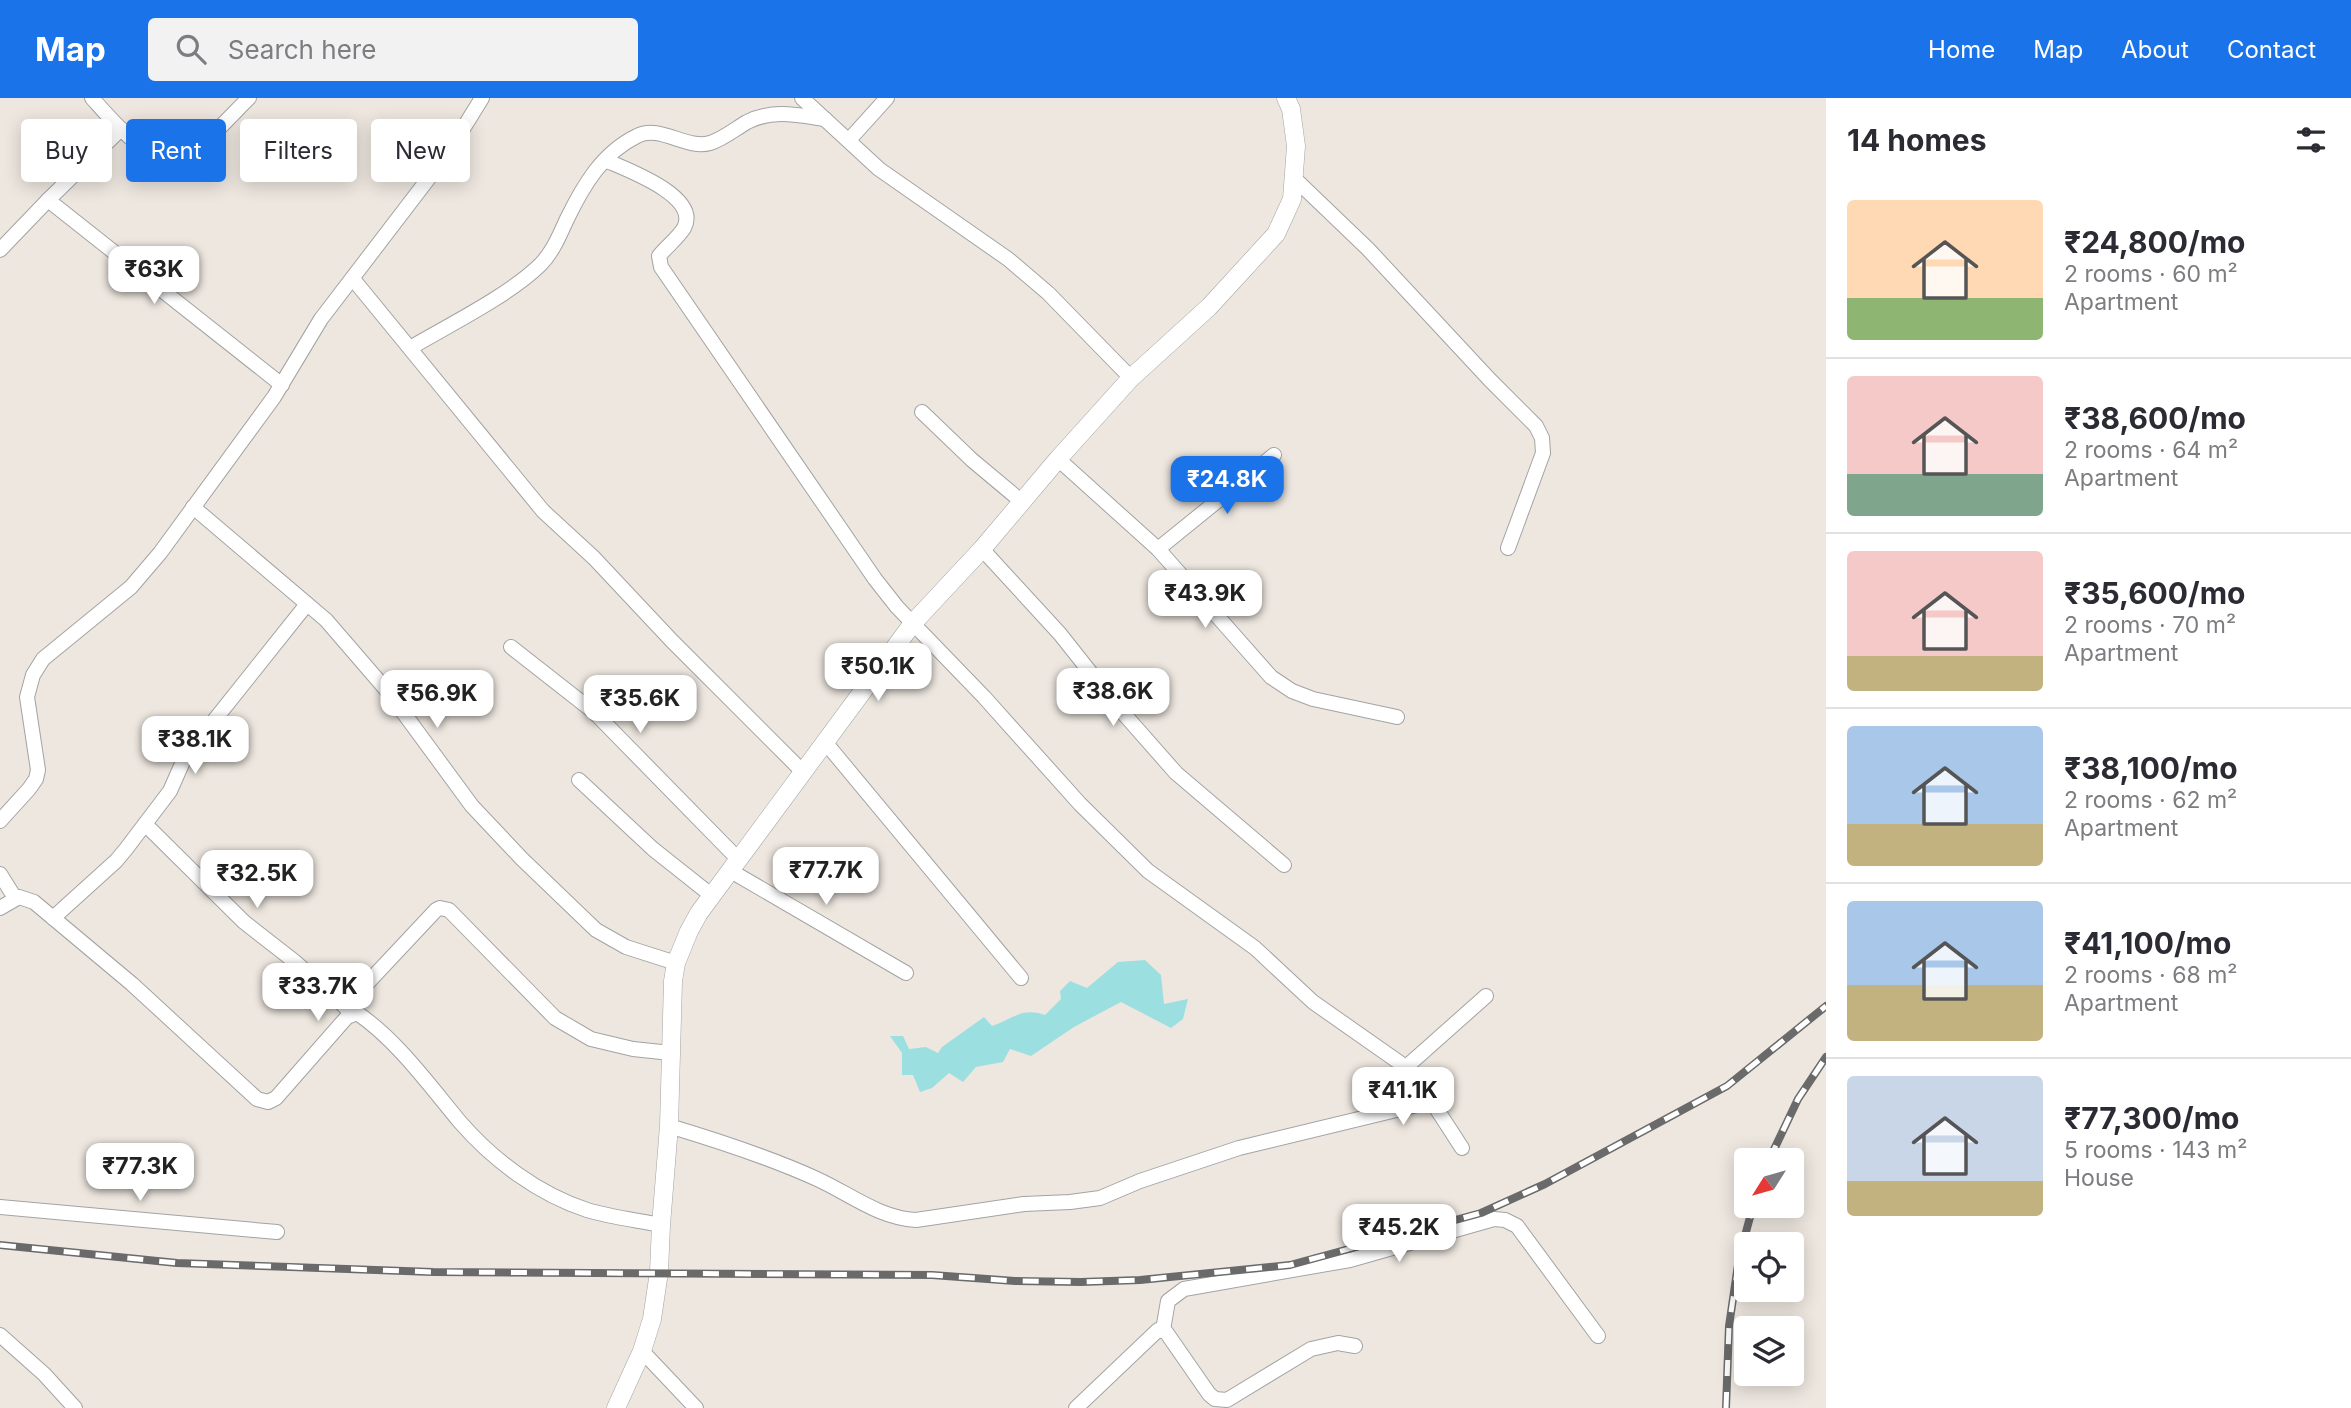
<!DOCTYPE html>
<html lang="en">
<head>
<meta charset="utf-8">
<style>
	:root { --surface:#fff; --page:#f2f2f3; --text:#2b2b33; --muted:#7c7c81; --line:#e1e1e2; --accent:#1a73e8 }
	body { margin:0; font-family:Inter,sans-serif; background:var(--page); color:var(--text); height:100vh; display:flex; flex-direction:column; font-size:26px; white-space:nowrap }
	* { box-sizing:border-box; margin:0 }
	p { font-size:23px; color:var(--muted) }
	.icon { flex:none; width:38px; height:38px; fill:none; stroke:currentColor; stroke-width:2; stroke-linecap:round; stroke-linejoin:round }
	.map { position:relative; flex:1; overflow:hidden }
	.details { display:flex; flex-direction:column; background:var(--surface); width:525px }
	.details>* { flex:none }
	.top-card { position:absolute; left:21px; top:21px; width:665px; height:63px; display:flex; gap:14px }
	.needle { width:46px; rotate:233deg }
	.buttons { position:absolute; left:1734px; top:1050px; display:grid; gap:14px }
	.buttons a { display:grid; place-items:center; width:70px; height:70px; border-radius:7px; background:var(--surface); box-shadow:0 4px 18px #0003; font-size:35px }
	.price { position:absolute; translate:-50% -60px; padding:0 16px; border-radius:14px; background:#fff; color:#222; font-size:23px; line-height:46px; filter:drop-shadow(0 2px 4px #0008) }
	.price::after { content:''; position:absolute; left:50%; top:42px; width:21px; height:16px; margin-left:-10px; background:inherit; clip-path:polygon(0 0,100% 0,50% 100%) }
	.price.selected { background:var(--accent); color:#fff }
	ul { padding:0; list-style:none }
	li { display:flex; align-items:center; gap:21px; height:175px; padding:0 21px }
	li+li { border-top:2px solid var(--line) }
	li span { display:grid; place-items:center; flex:none; width:196px; height:140px; border-radius:7px; color:#555 }
	li>.icon { margin-inline-start:auto }
	span .icon { width:84px; height:84px; fill:#fffc; stroke-width:1 }
	li b { font-size:30px }
	h2 { display:flex; justify-content:space-between; align-items:center; height:84px; padding:0 21px; font-size:30px }
	.pill { padding:0 24px; border-radius:7px; background:var(--surface); box-shadow:0 4px 18px #0003; font-size:24px; line-height:63px }
	.pill.selected { background:var(--accent); color:#fff }
	header { display:flex; align-items:center; gap:42px; box-sizing:border-box; height:98px; padding:0 35px; background:var(--accent); color:#fff }
	header strong { font-size:33px }
	nav { display:flex; gap:38px; margin-inline-start:auto; font-size:24px }
	.search { width:490px; height:63px; background:var(--page); display:flex; align-items:center; gap:18px; box-sizing:border-box; padding:0 24px; border-radius:7px; color:var(--muted); font-size:26px }
	main { display:flex; flex:1; min-height:0 }
	.map>svg:first-child { display:block }
	.water { fill:#9cdfe1 }
	.lines { fill:none; stroke-linecap:round; stroke-linejoin:round }
	.minor-casing { stroke:#a3a3a3; stroke-width:16 }
	.tertiary-casing { stroke:#a3a3a3; stroke-width:19 }
	.minor { stroke:#fff; stroke-width:14 }
	.tertiary { stroke:#fff; stroke-width:18 }
	.rail-casing { stroke:#6a6a6a; stroke-width:8 }
	.rail { stroke:#fff; stroke-width:5; stroke-dasharray:16; stroke-linecap:butt }
</style>
</head>
<body>
<header>
<strong>Map</strong>
<div class="search"><svg class="icon" aria-label="search" viewBox="0 0 24 24"><circle cx="10" cy="10" r="6"/><path d="M15 15l6 6"/></svg>Search here</div>
<nav><a>Home</a><a>Map</a><a>About</a><a>Contact</a></nav>
</header>
<main>
<div class="map">
<svg width="1826" height="1310" viewBox="0 0 1826 1310">
	<rect width="100%" height="100%" fill="#eee7e0"/>
	<path class="water" d="M 1145,862 L 1161,877 L 1164,906 L 1188,901 L 1183,921 L 1171,930 L 1121,904 L 1074,929 L 1031,958 L 1010,951 L 1003,964 L 976,969 L 963,984 L 949,975 L 932,990 L 920,994 L 913,977 L 902,977 L 902,955 L 890,938 L 903,938 L 909,951 L 926,949 L 938,955 L 942,949 L 984,919 L 992,928 C 1013,921 1021,909 1045,917 L 1061,901 L 1060,893 L 1070,883 L 1087,890 L 1118,864 Z"/>
	<g class="lines">
		<g class="minor-casing">
			<g id="minor">
				<path d="M 92,0 C 110,20 148,67 179,60 C 199,55 233,15 249,0"/>
				<path d="M 802,0 L 879,71 L 1008,161 L 1048,195 L 1131,280"/>
				<path d="M 849,42 L 887,0"/>
				<path d="M 605,62 C 625,71 701,98 684,130 C 678,140 666,149 659,158 L 661,169 L 875,481 L 897,509 L 984,599 L 1080,706 L 1148,773 L 1255,850 L 1313,904 L 1400,965 L 1422,988 L 1427,996 L 1425,1002 L 1421,1006 L 1239,1050 L 1140,1083 L 1100,1100 L 1070,1104 L 1024,1106 L 916,1122 C 879,1120 850,1096 817,1081 C 769,1059 719,1043 669,1028"/>
				<path d="M 1294,80 L 1368,151 L 1490,282 L 1536,328 L 1542,340 L 1543,355 L 1508,450"/>
				<path d="M 48,102 L 282,287"/>
				<path d="M 0,152 L 48,102 L 121,31"/>
				<path d="M 353,181 L 543,413 L 594,460 L 672,543 L 804,675"/>
				<path d="M 410,250 C 449,227 508,198 540,167 C 553,154 559,138 567,121 C 583,88 602,55 637,38 C 660,26 686,52 710,45 C 723,41 735,31 747,24 C 772,11 798,17 825,21"/>
				<path d="M 922,314 L 972,362 L 1021,403"/>
				<path d="M 1058,361 L 1158,451 L 1271,579 L 1292,593 L 1313,601 L 1397,619"/>
				<path d="M 193,409 L 326,522 L 389,595 L 472,708 L 522,761 L 596,832 L 626,849 L 676,865"/>
				<path d="M 982,451 L 1060,536 L 1117,608 L 1176,675 L 1284,767"/>
				<path d="M 1158,451 L 1274,357"/>
				<path d="M 511,549 L 594,614 L 738,761"/>
				<path d="M 825,644 L 1021,880"/>
				<path d="M 579,682 L 653,751 L 711,797"/>
				<path d="M 0,723 L 29,691 L 36,681 L 38,672 L 27,599 L 33,577 L 43,561 L 131,489 L 160,455 L 274,299 L 321,221 L 448,55 L 482,0"/>
				<path d="M 145,726 L 244,824 L 294,863 L 351,914"/>
				<path d="M 729,772 L 906,875"/>
				<path d="M 0,776 L 15,800"/>
				<path d="M 0,810 L 19,799 L 34,804 L 132,886 L 257,1001 L 268,1004 L 276,1000 L 347,919 L 357,915 C 396,941 430,988 460,1024 C 493,1062 538,1096 587,1112 C 610,1119 636,1122 661,1127"/>
				<path d="M 53,820 L 116,763 L 126,751 L 170,693 L 185,659 L 307,506"/>
				<path d="M 345,909 L 436,812 L 440,810 L 449,812 L 555,920 L 591,941 L 633,951 L 671,955"/>
				<path d="M 1405,970 L 1486,898"/>
				<path d="M 1427,996 L 1462,1050"/>
				<path d="M 0,1109 L 277,1134"/>
				<path d="M 1163,1232 L 1168,1203 L 1184,1191 L 1350,1162 L 1494,1121 L 1505,1122 L 1517,1128 L 1598,1238"/>
				<path d="M 0,1237 L 44,1276 L 75,1310"/>
				<path d="M 642,1253 L 696,1310"/>
				<path d="M 1076,1310 L 1158,1232 L 1166,1234 L 1209,1296 L 1215,1301 L 1227,1302 L 1311,1251 L 1338,1245 L 1355,1248"/>
			</g>
		</g>
		<g class="tertiary-casing">
			<path id="tertiary" d="M 616,1310 L 642,1253 L 652,1221 L 659,1174 L 661,1127 L 669,1028 L 673,883 L 676,865 L 689,833 L 699,815 L 913,525 L 982,451 L 1058,361 L 1131,280 L 1209,209 L 1276,136 L 1292,101 L 1296,48 L 1291,11 L 1286,0"/>
		</g>
		<use href="#minor" class="minor"/>
		<use href="#tertiary" class="tertiary"/>
		<g class="rail-casing">
			<g id="rail">
				<path d="M 1769,1062 L 1798,1001 L 1826,959"/>
				<path d="M 0,1147 L 177,1165 L 433,1174 L 932,1177 L 1015,1183 L 1081,1184 L 1140,1182 L 1290,1167 L 1481,1115 L 1545,1086 L 1727,988 L 1826,908"/>
				<path d="M 1726,1310 L 1729,1228 L 1739,1160 L 1753,1108"/>
			</g>
		</g>
		<use href="#rail" class="rail"/>
	</g>
</svg>
<div class="buttons">
<a><svg class="needle" viewBox="-14 -14 28 28"><path d="M0-13l5 13h-10z" fill="#e53935"/><path d="M0 13l5-13h-10z" fill="#7c7c81"/></svg></a>
<a><svg class="icon" aria-label="locate" viewBox="0 0 24 24"><circle cx="12" cy="12" r="6"/><path d="M12 2v4M12 18v4M2 12h4M18 12h4"/></svg></a>
<a><svg class="icon" aria-label="layers" viewBox="0 0 24 24"><path d="M12 4l9 5-9 5-9-5zM3 14l9 5 9-5"/></svg></a>
</div>
<b class="price" style="left:154px;top:208px">₹63K</b>
<b class="price selected" style="left:1227px;top:418px">₹24.8K</b>
<b class="price" style="left:1205px;top:532px">₹43.9K</b>
<b class="price" style="left:878px;top:605px">₹50.1K</b>
<b class="price" style="left:1113px;top:630px">₹38.6K</b>
<b class="price" style="left:437px;top:632px">₹56.9K</b>
<b class="price" style="left:640px;top:637px">₹35.6K</b>
<b class="price" style="left:195px;top:678px">₹38.1K</b>
<b class="price" style="left:826px;top:809px">₹77.7K</b>
<b class="price" style="left:257px;top:812px">₹32.5K</b>
<b class="price" style="left:318px;top:925px">₹33.7K</b>
<b class="price" style="left:1403px;top:1029px">₹41.1K</b>
<b class="price" style="left:140px;top:1105px">₹77.3K</b>
<b class="price" style="left:1399px;top:1166px">₹45.2K</b>
<div class="top-card">
<a class="pill">Buy</a>
<a class="pill selected">Rent</a>
<a class="pill">Filters</a>
<a class="pill">New</a>
</div>
</div>
<section class="details">
<h2>14 homes<svg class="icon" aria-label="filters" viewBox="0 0 24 24"><path d="M4 7h16M4 17h16"/><circle cx="9" cy="7" r="2"/><circle cx="15" cy="17" r="2"/></svg></h2>
<ul>
<li><span style="background:linear-gradient(#ffd9b3 70%,#8fb573 0)"><svg class="icon" aria-label="home" viewBox="0 0 24 24"><path d="M3 11l9-7 9 7M6 9v11h12V9"/></svg></span><div><b>₹24,800/mo</b><p>2 rooms · 60 m²</p><p>Apartment</p></div></li>
<li><span style="background:linear-gradient(#f6c9c9 70%,#7fa58c 0)"><svg class="icon" aria-label="home" viewBox="0 0 24 24"><path d="M3 11l9-7 9 7M6 9v11h12V9"/></svg></span><div><b>₹38,600/mo</b><p>2 rooms · 64 m²</p><p>Apartment</p></div></li>
<li><span style="background:linear-gradient(#f6c9c9 75%,#c2b280 0)"><svg class="icon" aria-label="home" viewBox="0 0 24 24"><path d="M3 11l9-7 9 7M6 9v11h12V9"/></svg></span><div><b>₹35,600/mo</b><p>2 rooms · 70 m²</p><p>Apartment</p></div></li>
<li><span style="background:linear-gradient(#a9c7e8 70%,#c2b280 0)"><svg class="icon" aria-label="home" viewBox="0 0 24 24"><path d="M3 11l9-7 9 7M6 9v11h12V9"/></svg></span><div><b>₹38,100/mo</b><p>2 rooms · 62 m²</p><p>Apartment</p></div></li>
<li><span style="background:linear-gradient(#a9c7e8 60%,#c2b280 0)"><svg class="icon" aria-label="home" viewBox="0 0 24 24"><path d="M3 11l9-7 9 7M6 9v11h12V9"/></svg></span><div><b>₹41,100/mo</b><p>2 rooms · 68 m²</p><p>Apartment</p></div></li>
<li><span style="background:linear-gradient(#c9d6e8 75%,#c2b280 0)"><svg class="icon" aria-label="home" viewBox="0 0 24 24"><path d="M3 11l9-7 9 7M6 9v11h12V9"/></svg></span><div><b>₹77,300/mo</b><p>5 rooms · 143 m²</p><p>House</p></div></li>
</ul>
</section>
</main>
</body>
</html>
